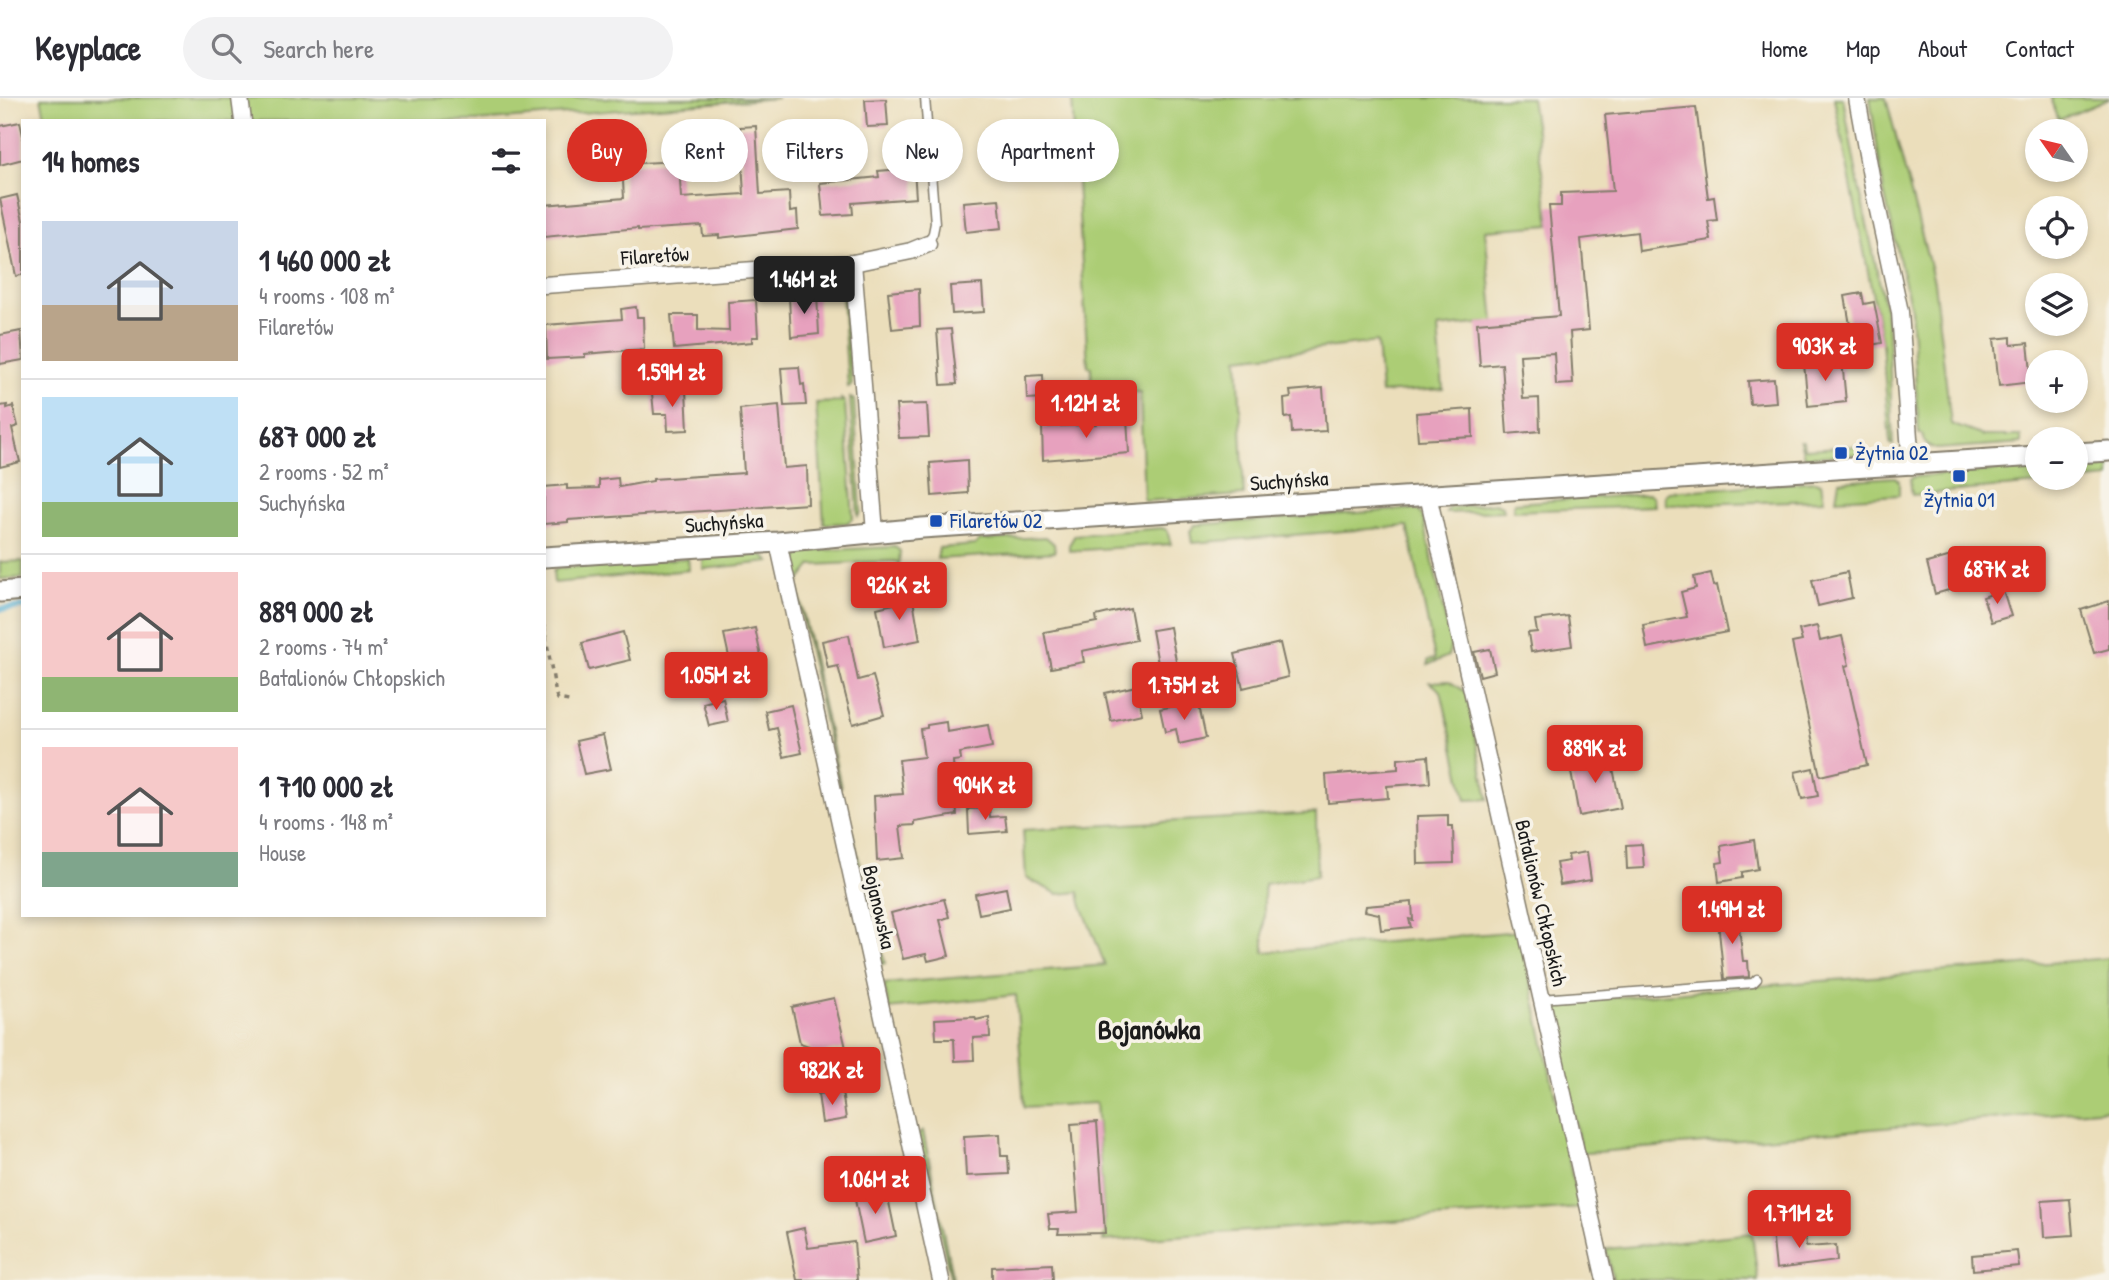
<!DOCTYPE html>
<html lang="en">
<head>
<meta charset="utf-8">
<style>
	:root { --surface:#fff; --page:#f2f2f3; --text:#2b2b33; --muted:#7c7c81; --line:#e1e1e2; --accent:#d93025 }
	body { margin:0; font-family:"Patrick Hand",sans-serif; background:var(--page); color:var(--text); height:100vh; display:flex; flex-direction:column; font-size:26px; white-space:nowrap }
	* { box-sizing:border-box; margin:0 }
	p { font-size:23px; color:var(--muted) }
	.icon { flex:none; width:38px; height:38px; fill:none; stroke:currentColor; stroke-width:2; stroke-linecap:round; stroke-linejoin:round }
	.map { position:relative; flex:1; overflow:hidden }
	.sheet { position:absolute; left:21px; top:21px; width:525px; height:798px; display:flex; flex-direction:column; background:var(--surface); border-radius:0px; box-shadow:0 4px 10px #0003 }
	.sheet>* { flex:none }
	.banner { position:absolute; left:567px; top:21px; width:665px; height:63px; display:flex; gap:14px }
	.needle { width:46px; rotate:304deg }
	.buttons { position:absolute; left:2025px; top:21px; display:grid; gap:14px }
	.buttons a { display:grid; place-items:center; width:63px; height:63px; border-radius:50%; background:var(--surface); box-shadow:0 4px 10px #0003; font-size:35px }
	.price { position:absolute; translate:-50% -60px; padding:0 16px; border-radius:7px; background:var(--accent); color:#fff; font-size:23px; line-height:46px; filter:drop-shadow(0 2px 4px #0008) }
	.price::after { content:''; position:absolute; left:50%; top:42px; width:21px; height:16px; margin-left:-10px; background:inherit; clip-path:polygon(0 0,100% 0,50% 100%) }
	.price.current { background:#222; color:#fff }
	ul { padding:0; list-style:none }
	li { display:flex; align-items:center; gap:21px; height:175px; padding:0 21px }
	li+li { border-top:2px solid var(--line) }
	li span { display:grid; place-items:center; flex:none; width:196px; height:140px; border-radius:0px; color:#555 }
	li>.icon { margin-inline-start:auto }
	span .icon { width:84px; height:84px; fill:#fffc; stroke-width:1 }
	li b { font-size:30px }
	h2 { display:flex; justify-content:space-between; align-items:center; height:84px; padding:0 21px; font-size:30px }
	.pill { padding:0 24px; border-radius:32px; background:var(--surface); box-shadow:0 4px 10px #0003; font-size:24px; line-height:63px }
	.pill.current { background:var(--accent); color:#fff }
	header { display:flex; align-items:center; gap:42px; box-sizing:border-box; height:98px; padding:0 35px; background:var(--surface); border-bottom:2px solid var(--line) }
	header strong { font-size:33px }
	nav { display:flex; gap:38px; margin-inline-start:auto; font-size:24px }
	.search { width:490px; height:63px; background:var(--page); display:flex; align-items:center; gap:18px; box-sizing:border-box; padding:0 24px; border-radius:38px; color:var(--muted); font-size:26px }
	.map>svg:first-child { display:block }
	.green { fill:#accd75; stroke:#647448; stroke-width:2 }
	.lines { fill:none; stroke-linecap:round; stroke-linejoin:round }
	.stream { stroke:#55afd3; stroke-width:6 }
	.building { fill:#e7a1be }
	.service-casing { stroke:#847d6c; stroke-width:11 }
	.minor-casing { stroke:#847d6c; stroke-width:19 }
	.tertiary-casing { stroke:#847d6c; stroke-width:23 }
	.path { stroke:#847d6c; stroke-width:3.5; stroke-dasharray:5 5; stroke-linecap:butt }
	.service { stroke:#fff; stroke-width:8 }
	.minor { stroke:#fff; stroke-width:16 }
	.tertiary { stroke:#fff; stroke-width:19 }
	.transit-dot { fill:#1a4fb4; stroke:#f7f3e8; stroke-width:2.5 }
	.labels { text-anchor:middle; stroke-width:7; stroke-linejoin:round; paint-order:stroke }
	.street-label { font-size:21px; fill:#1c1c1c; stroke:#f7f3e8 }
	.transit-label { font-size:21px; fill:#164399; stroke:#f7f3e8; text-anchor:start }
	.district-label { font-size:28px; font-weight:bold; fill:#1c1c1c; stroke:#f7f3e8 }
</style>
</head>
<body>
<header>
<strong>Keyplace</strong>
<div class="search"><svg class="icon" aria-label="search" viewBox="0 0 24 24"><circle cx="10" cy="10" r="6"/><path d="M15 15l6 6"/></svg>Search here</div>
<nav><a>Home</a><a>Map</a><a>About</a><a>Contact</a></nav>
</header>
<div class="map">
<svg width="2109" height="1182" viewBox="0 0 2109 1182">
	<rect width="100%" height="100%" fill="#f7f3e8"/>
	<filter id="ink" filterUnits="userSpaceOnUse"><feTurbulence type="fractalNoise" baseFrequency=".0143" numOctaves="2"/><feDisplacementMap in="SourceGraphic" scale="14" xChannelSelector="R" yChannelSelector="G"/><feConvolveMatrix kernelMatrix="1 2 1 2 8 2 1 2 1" color-interpolation-filters="sRGB"/></filter>
	<filter id="wash" filterUnits="userSpaceOnUse"><feTurbulence type="fractalNoise" baseFrequency=".00686" numOctaves="4" result="noise"/><feDisplacementMap in="SourceGraphic" scale="28" xChannelSelector="R" yChannelSelector="G"/><feGaussianBlur stdDeviation="1.57" result="paint"/><feColorMatrix in="noise" values="0 0 0 0 0 0 0 0 0 0 0 0 0 0 0 0 0 1.4 0 .05"/><feComposite in="paint" operator="in"/></filter>
	<g filter="url(#wash)">
		<rect width="100%" height="100%" fill="#ebdebb"/>
		<g class="green">
			<path d="M 41,0 L 234,0 L 236,23 L 46,23 Z"/>
			<path d="M 245,0 L 778,0 L 476,23 L 247,23 Z"/>
			<path d="M 1072,0 L 1531,0 L 1550,127 L 1485,132 L 1494,224 L 1438,230 L 1443,291 L 1381,295 L 1377,244 L 1238,260 L 1244,397 L 1144,403 L 1140,294 L 1092,296 L 1091,269 L 1088,268 Z"/>
			<path d="M 1834,0 L 1843,0 L 1859,89 L 1884,205 L 1888,233 L 1893,347 L 1890,346 L 1882,245 Z"/>
			<path d="M 1870,0 L 1886,0 L 1934,184 L 1951,326 L 1983,338 L 2021,338 L 2021,345 L 1937,351 C 1928,348 1923,346 1922,336 L 1919,336 L 1911,211 L 1884,94 Z"/>
			<path d="M 2051,0 L 2109,0 L 2109,1 L 2059,22 Z"/>
			<path d="M 838,176 L 843,182 L 852,287 L 848,289 L 841,183 L 838,178 L 774,182 L 774,179 Z"/>
			<path d="M 850,300 L 854,302 L 861,414 L 858,418 Z"/>
			<path d="M 841,301 L 845,304 L 853,420 L 847,425 L 824,426 L 816,305 L 841,304 Z"/>
			<path d="M 1800,343 L 1803,343 L 1804,351 L 1862,348 L 1863,356 L 1804,359 Z"/>
			<path d="M 2109,363 L 2109,380 L 1912,397 L 1910,381 L 1913,379 L 2037,369 L 2037,380 L 2076,380 L 2076,366 Z"/>
			<path d="M 1895,379 L 1899,383 L 1899,397 L 1836,401 L 1839,383 Z"/>
			<path d="M 1816,383 L 1821,385 L 1824,402 L 1666,407 L 1665,398 L 1668,394 Z"/>
			<path d="M 1649,396 L 1653,399 L 1655,408 L 1513,413 L 1514,405 Z"/>
			<path d="M 1495,405 L 1502,408 L 1503,413 L 1446,415 L 1449,410 Z"/>
			<path d="M 1412,411 L 1419,413 L 1423,419 L 1451,547 L 1448,558 L 1428,567 L 1428,562 L 1435,561 L 1408,428 L 1192,445 L 1190,433 L 1195,427 Z"/>
			<path d="M 1162,430 L 1167,432 L 1171,446 L 1069,453 L 1069,447 L 1075,437 Z"/>
			<path d="M 1046,439 L 1054,446 L 1055,454 L 937,461 L 939,450 L 975,447 L 979,442 Z"/>
			<path d="M 895,449 L 900,453 L 899,466 L 895,463 L 812,467 L 797,486 L 841,689 L 839,689 L 791,469 L 797,460 L 805,453 Z"/>
			<path d="M 751,455 L 765,458 L 770,464 L 703,471 L 703,460 Z"/>
			<path d="M 688,460 L 689,472 L 554,485 L 553,473 L 559,470 Z"/>
			<path d="M 23,463 L 23,480 L 0,481 L 0,464 Z"/>
			<path d="M 1449,583 L 1466,594 L 1488,701 L 1466,702 L 1441,593 L 1430,584 Z"/>
			<path d="M 847,715 L 885,865 L 880,867 L 844,717 Z"/>
			<path d="M 1316,715 L 1317,778 L 1264,786 L 1264,854 L 1520,833 L 1579,1110 L 1103,1143 L 1105,1135 L 1096,1005 L 1024,1009 L 1016,897 L 889,911 L 884,886 L 1105,867 L 1081,805 L 1079,794 L 1058,796 L 1026,780 L 1023,732 Z"/>
			<path d="M 2109,860 L 2109,1011 L 1586,1055 L 1581,1053 L 1551,911 L 1553,906 L 1559,904 Z"/>
			<path d="M 923,1033 L 953,1182 L 951,1182 L 918,1037 Z"/>
			<path d="M 1752,1135 L 1758,1182 L 1613,1182 L 1606,1151 Z"/>
		</g>
		<g class="lines">
			<path class="stream" d="M 0,511 L 23,509"/>
		</g>
		<g id="blocks">
			<g class="building">
				<path d="M 886,1 L 888,28 L 867,29 L 865,2 Z"/>
				<path d="M 1696,9 L 1708,100 L 1714,99 L 1717,122 L 1708,123 L 1711,142 L 1639,153 L 1637,134 L 1581,141 L 1589,232 L 1570,234 L 1573,286 L 1556,287 L 1554,255 L 1520,257 L 1523,301 L 1539,300 L 1540,333 L 1507,336 L 1502,266 L 1480,268 L 1477,225 L 1559,218 L 1549,108 L 1561,108 L 1561,95 L 1613,93 L 1605,17 Z"/>
				<path d="M 20,24 L 23,37 L 23,61 L 0,67 L 0,28 Z"/>
				<path d="M 756,28 L 760,96 L 789,94 L 790,114 L 797,113 L 798,131 L 719,140 L 719,137 L 703,138 L 702,128 L 638,132 L 638,130 L 544,139 L 544,107 L 624,100 L 622,66 L 679,63 L 681,100 L 744,96 L 740,29 Z"/>
				<path d="M 914,70 L 916,100 L 852,105 L 853,116 L 823,118 L 820,85 L 879,79 L 878,73 Z"/>
				<path d="M 17,97 L 23,123 L 23,177 L 16,178 L 0,101 Z"/>
				<path d="M 999,101 L 1002,130 L 966,134 L 963,104 Z"/>
				<path d="M 982,186 L 984,214 L 952,216 L 950,188 Z"/>
				<path d="M 919,191 L 920,228 L 892,231 L 888,194 Z"/>
				<path d="M 1862,195 L 1864,206 L 1874,204 L 1882,245 L 1854,250 L 1845,198 Z"/>
				<path d="M 817,196 L 819,236 L 791,239 L 789,199 Z"/>
				<path d="M 756,202 L 758,239 L 752,239 L 752,244 L 674,251 L 671,217 L 698,217 L 698,232 L 729,233 L 728,204 Z"/>
				<path d="M 636,209 L 637,219 L 643,219 L 644,251 L 585,256 L 585,259 L 547,261 L 546,227 L 622,221 L 621,211 Z"/>
				<path d="M 951,231 L 957,286 L 941,287 L 937,232 Z"/>
				<path d="M 21,233 L 23,262 L 0,266 L 0,237 Z"/>
				<path d="M 2011,239 L 2011,247 L 2028,245 L 2032,284 L 1999,288 L 1994,241 Z"/>
				<path d="M 1842,262 L 1846,304 L 1808,308 L 1804,266 Z"/>
				<path d="M 799,269 L 801,287 L 804,286 L 806,307 L 784,308 L 781,270 Z"/>
				<path d="M 1043,277 L 1044,300 L 1027,301 L 1026,278 Z"/>
				<path d="M 1774,281 L 1776,304 L 1750,306 L 1748,283 Z"/>
				<path d="M 1323,290 L 1326,333 L 1292,335 L 1291,319 L 1285,320 L 1284,301 L 1291,300 L 1290,293 Z"/>
				<path d="M 686,292 L 688,332 L 668,333 L 667,316 L 654,316 L 652,295 Z"/>
				<path d="M 927,306 L 929,339 L 899,340 L 896,307 Z"/>
				<path d="M 7,307 L 7,310 L 13,308 L 18,328 L 12,330 L 20,364 L 0,369 L 0,308 Z"/>
				<path d="M 779,307 L 784,370 L 807,368 L 808,406 L 568,422 L 568,424 L 544,426 L 544,389 L 567,387 L 567,391 L 599,390 L 599,382 L 618,380 L 619,389 L 653,383 L 653,381 L 744,375 L 740,311 Z"/>
				<path d="M 1472,311 L 1473,339 L 1418,342 L 1416,315 Z"/>
				<path d="M 1127,320 L 1129,355 L 1043,362 L 1042,329 L 1096,326 L 1096,322 Z"/>
				<path d="M 967,362 L 968,395 L 932,398 L 930,365 Z"/>
				<path d="M 1958,456 L 1966,487 L 1935,496 L 1927,465 Z"/>
				<path d="M 1847,474 L 1852,500 L 1818,508 L 1812,482 Z"/>
				<path d="M 1711,475 L 1714,488 L 1717,487 L 1727,534 L 1647,550 L 1643,527 L 1687,519 L 1681,494 L 1696,490 L 1694,479 Z"/>
				<path d="M 2003,492 L 2011,518 L 1991,524 L 1983,499 Z"/>
				<path d="M 912,496 L 920,542 L 884,549 L 877,510 L 898,505 L 897,499 Z"/>
				<path d="M 2109,503 L 2109,551 L 2094,555 L 2081,512 Z"/>
				<path d="M 1130,510 L 1136,542 L 1082,553 L 1084,564 L 1051,570 L 1044,534 L 1097,524 L 1096,518 Z"/>
				<path d="M 1568,518 L 1572,548 L 1531,554 L 1528,535 L 1537,534 L 1535,522 Z"/>
				<path d="M 1817,528 L 1820,543 L 1842,538 L 1849,567 L 1845,568 L 1867,667 L 1820,678 L 1792,545 L 1802,543 L 1799,532 Z"/>
				<path d="M 1170,529 L 1178,574 L 1160,577 L 1152,532 Z"/>
				<path d="M 755,530 L 762,563 L 731,568 L 724,536 Z"/>
				<path d="M 623,534 L 630,562 L 589,572 L 582,545 Z"/>
				<path d="M 849,537 L 858,582 L 873,578 L 884,617 L 853,626 L 838,568 L 828,570 L 822,543 Z"/>
				<path d="M 1280,545 L 1288,579 L 1243,590 L 1235,556 Z"/>
				<path d="M 1490,551 L 1495,574 L 1480,578 L 1474,554 Z"/>
				<path d="M 1136,588 L 1142,616 L 1111,623 L 1105,595 Z"/>
				<path d="M 723,600 L 728,624 L 709,628 L 703,605 Z"/>
				<path d="M 1198,603 L 1206,640 L 1179,646 L 1176,631 L 1165,634 L 1160,611 Z"/>
				<path d="M 791,607 L 802,655 L 784,659 L 777,630 L 769,632 L 765,613 Z"/>
				<path d="M 946,624 L 947,634 L 988,627 L 992,649 L 960,655 L 961,662 L 953,663 L 957,717 L 915,724 L 915,727 L 900,728 L 904,760 L 877,763 L 874,698 L 903,696 L 899,662 L 924,659 L 920,631 L 927,630 L 927,627 Z"/>
				<path d="M 603,637 L 611,671 L 584,676 L 576,643 Z"/>
				<path d="M 1610,655 L 1621,710 L 1579,718 L 1569,663 Z"/>
				<path d="M 1428,658 L 1430,685 L 1387,688 L 1388,700 L 1328,705 L 1326,677 L 1398,671 L 1398,661 Z"/>
				<path d="M 1813,670 L 1818,698 L 1802,701 L 1795,674 Z"/>
				<path d="M 989,710 L 990,719 L 1005,718 L 1007,733 L 969,736 L 968,711 Z"/>
				<path d="M 1448,717 L 1448,728 L 1453,728 L 1454,765 L 1418,766 L 1417,718 Z"/>
				<path d="M 1754,742 L 1758,771 L 1742,774 L 1742,780 L 1719,784 L 1717,765 L 1723,764 L 1721,748 Z"/>
				<path d="M 1642,746 L 1644,770 L 1627,771 L 1626,747 Z"/>
				<path d="M 1587,754 L 1591,782 L 1560,787 L 1556,765 L 1569,763 L 1568,757 Z"/>
				<path d="M 1006,790 L 1010,810 L 979,816 L 975,796 Z"/>
				<path d="M 944,801 L 949,819 L 940,822 L 949,858 L 928,863 L 926,856 L 903,861 L 891,815 Z"/>
				<path d="M 1412,804 L 1413,822 L 1409,821 L 1411,829 L 1381,832 L 1379,816 L 1365,813 L 1366,808 Z"/>
				<path d="M 1737,812 L 1743,863 L 1748,863 L 1749,879 L 1724,881 L 1717,814 Z"/>
				<path d="M 834,900 L 846,950 L 812,957 L 809,948 L 800,945 L 792,909 Z"/>
				<path d="M 975,919 L 976,922 L 989,919 L 990,939 L 973,940 L 974,962 L 955,963 L 954,941 L 936,941 L 935,921 Z"/>
				<path d="M 842,993 L 846,1021 L 822,1025 L 818,996 Z"/>
				<path d="M 1097,1024 L 1105,1135 L 1058,1136 L 1059,1131 L 1050,1131 L 1048,1116 L 1078,1114 L 1071,1026 Z"/>
				<path d="M 1000,1036 L 1001,1058 L 1008,1058 L 1009,1076 L 966,1078 L 964,1038 Z"/>
				<path d="M 886,1090 L 896,1138 L 864,1145 L 854,1097 Z"/>
				<path d="M 2070,1101 L 2073,1137 L 2044,1139 L 2042,1103 Z"/>
				<path d="M 1804,1129 L 1806,1149 L 1836,1147 L 1837,1163 L 1776,1171 L 1772,1133 Z"/>
				<path d="M 804,1130 L 808,1150 L 854,1144 L 857,1182 L 797,1182 L 787,1134 Z"/>
				<path d="M 2017,1153 L 2019,1168 L 1973,1172 L 1972,1157 Z"/>
				<path d="M 1052,1166 L 1053,1182 L 992,1182 L 992,1169 Z"/>
			</g>
		</g>
	</g>
	<g filter="url(#ink)">
		<use href="#blocks" fill-opacity="0" stroke="#847d6c" stroke-width="2"/>
		<g class="lines">
			<g class="service-casing">
				<g id="service">
					<path d="M 925,0 L 935,125 L 933,135 L 928,146"/>
					<path d="M 1541,901 L 1753,885 L 1757,881"/>
				</g>
			</g>
			<g class="minor-casing">
				<g id="minor">
					<path d="M 240,0 L 243,23"/>
					<path d="M 1857,0 L 1873,89 L 1900,214 L 1911,368"/>
					<path d="M 853,165 L 875,434"/>
					<path d="M 544,187 L 853,165 L 911,153 L 928,146"/>
					<path d="M 1428,397 L 1605,1182"/>
					<path d="M 778,444 L 941,1182"/>
				</g>
			</g>
			<g class="tertiary-casing">
				<g id="tertiary">
					<path d="M 2076,355 L 2109,353"/>
					<path d="M 544,459 L 778,444 L 922,430 L 2037,358"/>
					<path d="M 0,494 L 23,492"/>
				</g>
			</g>
			<path class="path" d="M 544,528 L 556,597 L 558,601 L 569,603"/>
			<use href="#service" class="service"/>
			<use href="#minor" class="minor"/>
			<use href="#tertiary" class="tertiary"/>
		</g>
	</g>
	<g class="transit-dot">
		<rect x="1834" y="348" width="14" height="14" rx="3.5"/>
		<rect x="1952" y="371" width="14" height="14" rx="3.5"/>
		<rect x="929" y="416" width="14" height="14" rx="3.5"/>
	</g>
	<g class="labels">
		<g class="street-label">
			<text transform="translate(655 158) rotate(-4)" y="7">Filaretów</text>
			<text transform="translate(1289 383) rotate(-4)" y="7">Suchyńska</text>
			<text transform="translate(724 425) rotate(-4)" y="7">Suchyńska</text>
			<text transform="translate(1541 805) rotate(77)" y="7">Batalionów Chłopskich</text>
			<text transform="translate(879 809) rotate(77)" y="7">Bojanowska</text>
		</g>
		<g class="transit-label">
			<text x="1855" y="362">Żytnia 02</text>
			<text x="1959" y="409" text-anchor="middle">Żytnia 01</text>
			<text x="950" y="430">Filaretów 02</text>
		</g>
		<g class="district-label">
			<text x="1149" y="941">Bojanówka</text>
		</g>
	</g>
</svg>
<div class="buttons">
<a><svg class="needle" viewBox="-14 -14 28 28"><path d="M0-13l5 13h-10z" fill="#e53935"/><path d="M0 13l5-13h-10z" fill="#7c7c81"/></svg></a>
<a><svg class="icon" aria-label="locate" viewBox="0 0 24 24"><circle cx="12" cy="12" r="6"/><path d="M12 2v4M12 18v4M2 12h4M18 12h4"/></svg></a>
<a><svg class="icon" aria-label="layers" viewBox="0 0 24 24"><path d="M12 4l9 5-9 5-9-5zM3 14l9 5 9-5"/></svg></a>
<a>+</a>
<a>−</a>
</div>
<b class="price current" style="left:804px;top:218px">1.46M zł</b>
<b class="price" style="left:1825px;top:285px">903K zł</b>
<b class="price" style="left:672px;top:311px">1.59M zł</b>
<b class="price" style="left:1086px;top:342px">1.12M zł</b>
<b class="price" style="left:1997px;top:508px">687K zł</b>
<b class="price" style="left:899px;top:524px">926K zł</b>
<b class="price" style="left:716px;top:614px">1.05M zł</b>
<b class="price" style="left:1184px;top:624px">1.75M zł</b>
<b class="price" style="left:1595px;top:687px">889K zł</b>
<b class="price" style="left:985px;top:724px">904K zł</b>
<b class="price" style="left:1732px;top:848px">1.49M zł</b>
<b class="price" style="left:832px;top:1009px">982K zł</b>
<b class="price" style="left:875px;top:1118px">1.06M zł</b>
<b class="price" style="left:1799px;top:1152px">1.71M zł</b>
<div class="banner">
<a class="pill current">Buy</a>
<a class="pill">Rent</a>
<a class="pill">Filters</a>
<a class="pill">New</a>
<a class="pill">Apartment</a>
</div>
<section class="sheet">
<h2>14 homes<svg class="icon" aria-label="filters" viewBox="0 0 24 24"><path d="M4 7h16M4 17h16"/><circle cx="9" cy="7" r="2"/><circle cx="15" cy="17" r="2"/></svg></h2>
<ul>
<li><span style="background:linear-gradient(#c9d6e8 60%,#b9a48a 0)"><svg class="icon" aria-label="home" viewBox="0 0 24 24"><path d="M3 11l9-7 9 7M6 9v11h12V9"/></svg></span><div><b>1 460 000 zł</b><p>4 rooms · 108 m²</p><p>Filaretów</p></div></li>
<li><span style="background:linear-gradient(#bfe0f5 75%,#8fb573 0)"><svg class="icon" aria-label="home" viewBox="0 0 24 24"><path d="M3 11l9-7 9 7M6 9v11h12V9"/></svg></span><div><b>687 000 zł</b><p>2 rooms · 52 m²</p><p>Suchyńska</p></div></li>
<li><span style="background:linear-gradient(#f6c9c9 75%,#8fb573 0)"><svg class="icon" aria-label="home" viewBox="0 0 24 24"><path d="M3 11l9-7 9 7M6 9v11h12V9"/></svg></span><div><b>889 000 zł</b><p>2 rooms · 74 m²</p><p>Batalionów Chłopskich</p></div></li>
<li><span style="background:linear-gradient(#f6c9c9 75%,#7fa58c 0)"><svg class="icon" aria-label="home" viewBox="0 0 24 24"><path d="M3 11l9-7 9 7M6 9v11h12V9"/></svg></span><div><b>1 710 000 zł</b><p>4 rooms · 148 m²</p><p>House</p></div></li>
</ul>
</section>
</div>
</body>
</html>
